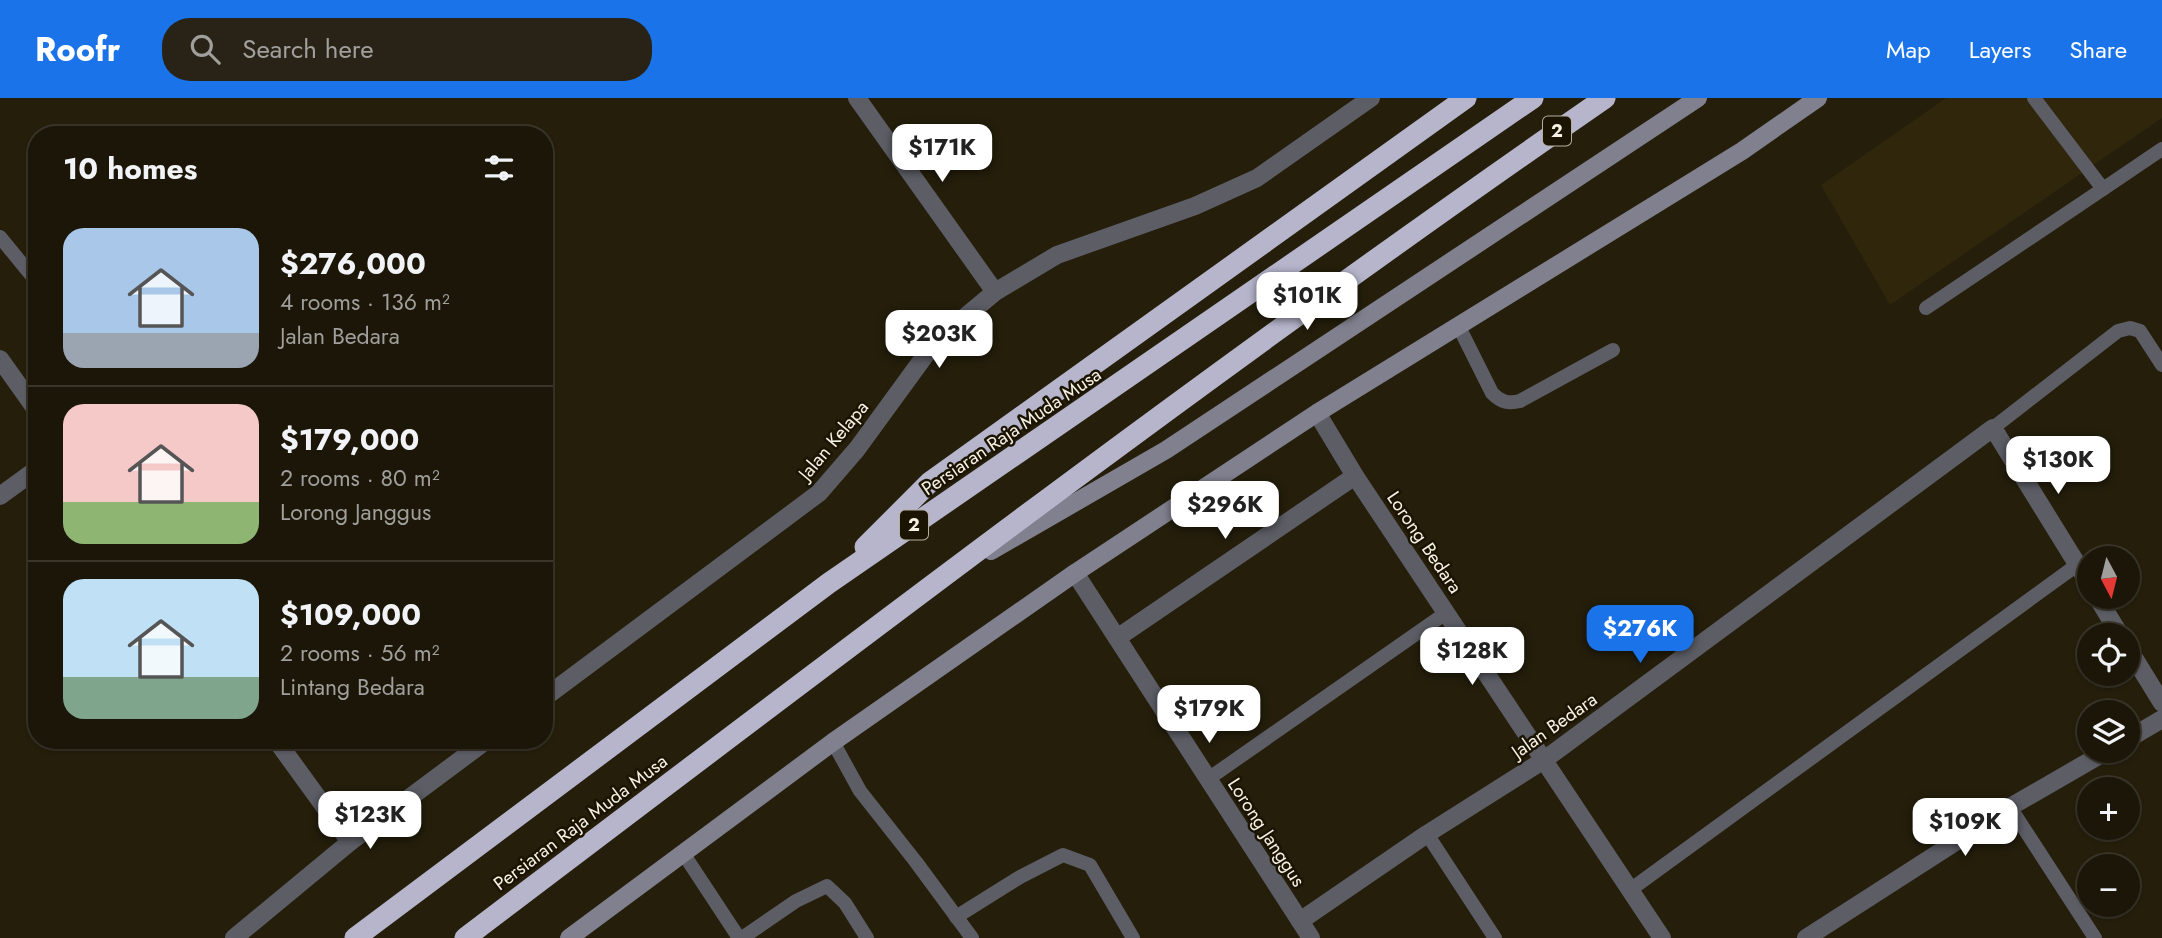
<!DOCTYPE html>
<html lang="en">
<head>
<meta charset="utf-8">
<style>
	:root { --surface:#1b1608; --page:#282316; --text:#f1f3f6; --muted:#a09f9c; --line:#393529; --accent:#1a73e8 }
	body { margin:0; font-family:Jost,sans-serif; background:var(--page); color:var(--text); height:100vh; display:flex; flex-direction:column; font-size:26px; white-space:nowrap }
	* { box-sizing:border-box; margin:0 }
	p { font-size:23px; color:var(--muted) }
	.icon { flex:none; width:38px; height:38px; fill:none; stroke:currentColor; stroke-width:2; stroke-linecap:round; stroke-linejoin:round }
	.map { position:relative; flex:1; overflow:hidden }
	.sheet { position:absolute; left:28px; top:28px; width:525px; height:623px; display:flex; flex-direction:column; background:var(--surface); border-radius:28px; box-shadow:0 2px 5px #0004,0 0 0 2px var(--line) }
	.sheet>* { flex:none }
	.needle { width:46px; rotate:173deg }
	.controls { position:absolute; left:2077px; top:448px; display:grid; gap:14px }
	.controls a { display:grid; place-items:center; width:63px; height:63px; border-radius:50%; background:var(--surface); box-shadow:0 2px 5px #0004,0 0 0 2px var(--line); font-size:35px }
	.price { position:absolute; translate:-50% -60px; padding:0 16px; border-radius:14px; background:#fff; color:#222; font-size:23px; line-height:46px; filter:drop-shadow(0 2px 4px #0008) }
	.price::after { content:''; position:absolute; left:50%; top:42px; width:21px; height:16px; margin-left:-10px; background:inherit; clip-path:polygon(0 0,100% 0,50% 100%) }
	.price.on { background:var(--accent); color:#fff }
	ul { padding:0; list-style:none }
	li { display:flex; align-items:center; gap:21px; height:175px; padding:0 35px }
	li+li { border-top:2px solid var(--line) }
	li span { display:grid; place-items:center; flex:none; width:196px; height:140px; border-radius:21px; color:#555 }
	li>.icon { margin-inline-start:auto }
	span .icon { width:84px; height:84px; fill:#fffc; stroke-width:1 }
	li b { font-size:30px }
	h2 { display:flex; justify-content:space-between; align-items:center; height:84px; padding:0 35px; font-size:30px }
	header { display:flex; align-items:center; gap:42px; box-sizing:border-box; height:98px; padding:0 35px; background:var(--accent); color:#fff }
	header strong { font-size:33px }
	nav { display:flex; gap:38px; margin-inline-start:auto; font-size:24px }
	.search { width:490px; height:63px; background:var(--page); display:flex; align-items:center; gap:18px; box-sizing:border-box; padding:0 24px; border-radius:28px; color:var(--muted); font-size:26px }
	.map>svg:first-child { display:block }
	.built { fill:#2f260c }
	.lines { fill:none; stroke-linecap:round; stroke-linejoin:round }
	.lane { stroke:#5d5d66; stroke-width:14 }
	.street { stroke:#5d5d66; stroke-width:18 }
	.secondary { stroke:#81808f; stroke-width:18 }
	.highway { stroke:#b6b5cc; stroke-width:21 }
	.labels { text-anchor:middle; stroke-width:5; stroke-linejoin:round; paint-order:stroke }
	.shield { fill:#1b1403; stroke:#b4afa1; stroke-width:2 }
	.shield-label { font-size:18px; font-weight:bold; fill:#f5f1e5 }
	.street-label { font-size:19px; fill:#f5f1e5; stroke:#1b1403 }
</style>
</head>
<body>
<header>
<strong>Roofr</strong>
<div class="search"><svg class="icon" aria-label="search" viewBox="0 0 24 24"><circle cx="10" cy="10" r="6"/><path d="M15 15l6 6"/></svg>Search here</div>
<nav><a>Map</a><a>Layers</a><a>Share</a></nav>
</header>
<div class="map">
<svg width="2162" height="840" viewBox="0 0 2162 840">
	<rect width="100%" height="100%" fill="#241e0b"/>
	<path class="built" d="M 1946,0 L 2162,0 L 2162,20 L 1890,207 L 1821,87 Z"/>
	<g class="lines">
		<g class="lane">
			<path d="M 2034,0 L 2103,91 L 2162,51"/>
			<path d="M 0,139 L 37,184"/>
			<path d="M 1926,210 L 2103,91"/>
			<path d="M 1459,229 L 1492,295 C 1501,304 1508,306 1520,303 L 1613,252"/>
			<path d="M 1993,330 L 2118,233 L 2130,230 L 2140,233 L 2162,267"/>
			<path d="M 833,644 L 860,693 L 916,764 L 972,840"/>
			<path d="M 1208,681 L 1446,515"/>
			<path d="M 2010,709 L 2095,840"/>
			<path d="M 1427,736 L 1495,840"/>
			<path d="M 683,755 L 739,840"/>
			<path d="M 1630,792 L 2077,467"/>
			<path d="M 956,819 L 1020,779 L 1063,757 L 1090,767 L 1133,840"/>
			<path d="M 742,840 L 796,803 L 827,788 L 845,805 L 867,840"/>
		</g>
		<g class="street">
			<path d="M 857,0 L 995,194"/>
			<path d="M 0,261 L 37,313"/>
			<path d="M 1317,315 L 1355,378 L 1662,840"/>
			<path d="M 0,398 L 37,371"/>
			<path d="M 1075,475 L 1311,840"/>
			<path d="M 2097,499 L 2120,537"/>
			<path d="M 1117,540 L 1355,378"/>
			<path d="M 2128,550 L 2162,605"/>
			<path d="M 544,600 L 819,395 L 857,351 L 935,244 L 995,194 L 1057,157 L 1195,108 L 1257,80 L 1371,0"/>
			<path d="M 2128,641 L 2162,621"/>
			<path d="M 276,642 L 350,744"/>
			<path d="M 1300,823 L 1427,736 L 1544,662 L 1993,330 L 2090,487"/>
			<path d="M 234,840 L 350,744 L 487,642"/>
			<path d="M 1806,840 L 2010,709 L 2107,653"/>
		</g>
		<g class="secondary">
			<path d="M 991,453 L 1166,352 L 1698,0"/>
			<path d="M 569,840 L 833,644 L 1075,475 L 1317,315 L 1742,53 L 1818,0"/>
		</g>
		<g class="highway">
			<path d="M 865,449 L 930,384 L 1466,0"/>
			<path d="M 355,840 L 829,485 L 1533,0"/>
			<path d="M 465,840 C 841,555 1217,268 1605,0"/>
		</g>
	</g>
	<g class="labels">
		<g class="shield">
			<rect x="1543" y="18.5" width="28" height="29" rx="5"/>
			<rect x="900" y="412.5" width="28" height="29" rx="5"/>
		</g>
		<g class="shield-label">
			<text x="1557" y="39">2</text>
			<text x="914" y="433">2</text>
		</g>
		<g class="street-label">
			<text transform="translate(1011 333) rotate(-34)" y="7">Persiaran Raja Muda Musa</text>
			<text transform="translate(833 342) rotate(-50)" y="7">Jalan Kelapa</text>
			<text transform="translate(1425 444) rotate(56)" y="7">Lorong Bedara</text>
			<text transform="translate(1554 627) rotate(-35)" y="7">Jalan Bedara</text>
			<text transform="translate(580 724) rotate(-37)" y="7">Persiaran Raja Muda Musa</text>
			<text transform="translate(1267 734) rotate(57)" y="7">Lorong Janggus</text>
		</g>
	</g>
</svg>
<div class="controls">
<a><svg class="needle" viewBox="-14 -14 28 28"><path d="M0-13l5 13h-10z" fill="#e53935"/><path d="M0 13l5-13h-10z" fill="#a09f9c"/></svg></a>
<a><svg class="icon" aria-label="locate" viewBox="0 0 24 24"><circle cx="12" cy="12" r="6"/><path d="M12 2v4M12 18v4M2 12h4M18 12h4"/></svg></a>
<a><svg class="icon" aria-label="layers" viewBox="0 0 24 24"><path d="M12 4l9 5-9 5-9-5zM3 14l9 5 9-5"/></svg></a>
<a>+</a>
<a>−</a>
</div>
<b class="price" style="left:942px;top:86px">$171K</b>
<b class="price" style="left:1307px;top:234px">$101K</b>
<b class="price" style="left:939px;top:272px">$203K</b>
<b class="price" style="left:2058px;top:398px">$130K</b>
<b class="price" style="left:1225px;top:443px">$296K</b>
<b class="price on" style="left:1640px;top:567px">$276K</b>
<b class="price" style="left:1472px;top:589px">$128K</b>
<b class="price" style="left:1209px;top:647px">$179K</b>
<b class="price" style="left:370px;top:753px">$123K</b>
<b class="price" style="left:1965px;top:760px">$109K</b>
<section class="sheet">
<h2>10 homes<svg class="icon" aria-label="filters" viewBox="0 0 24 24"><path d="M4 7h16M4 17h16"/><circle cx="9" cy="7" r="2"/><circle cx="15" cy="17" r="2"/></svg></h2>
<ul>
<li><span style="background:linear-gradient(#a9c7e8 75%,#9aa5b1 0)"><svg class="icon" aria-label="home" viewBox="0 0 24 24"><path d="M3 11l9-7 9 7M6 9v11h12V9"/></svg></span><div><b>$276,000</b><p>4 rooms · 136 m²</p><p>Jalan Bedara</p></div></li>
<li><span style="background:linear-gradient(#f6c9c9 70%,#8fb573 0)"><svg class="icon" aria-label="home" viewBox="0 0 24 24"><path d="M3 11l9-7 9 7M6 9v11h12V9"/></svg></span><div><b>$179,000</b><p>2 rooms · 80 m²</p><p>Lorong Janggus</p></div></li>
<li><span style="background:linear-gradient(#bfe0f5 70%,#7fa58c 0)"><svg class="icon" aria-label="home" viewBox="0 0 24 24"><path d="M3 11l9-7 9 7M6 9v11h12V9"/></svg></span><div><b>$109,000</b><p>2 rooms · 56 m²</p><p>Lintang Bedara</p></div></li>
</ul>
</section>
</div>
</body>
</html>
